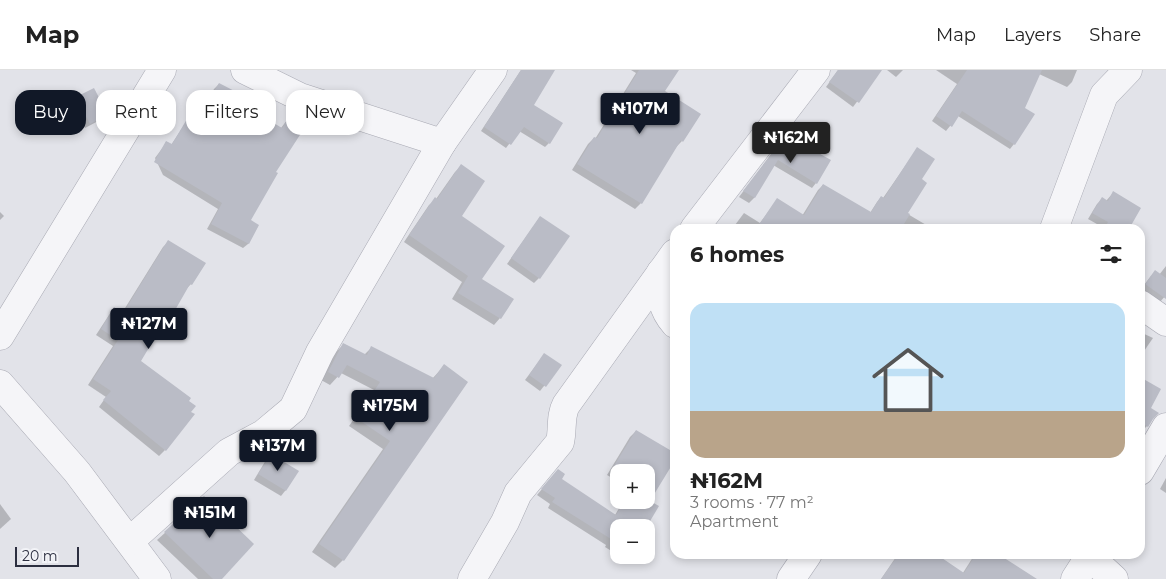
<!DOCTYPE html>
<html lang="en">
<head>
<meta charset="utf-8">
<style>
	:root { --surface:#fff; --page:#f6f6f6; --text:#222; --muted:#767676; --line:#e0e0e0; --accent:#111827 }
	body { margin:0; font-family:Montserrat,sans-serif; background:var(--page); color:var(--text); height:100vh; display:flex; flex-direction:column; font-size:19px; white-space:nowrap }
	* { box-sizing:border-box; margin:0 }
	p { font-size:16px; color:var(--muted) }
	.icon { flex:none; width:28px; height:28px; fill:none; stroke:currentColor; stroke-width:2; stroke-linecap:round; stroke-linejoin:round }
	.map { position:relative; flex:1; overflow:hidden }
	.panel { position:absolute; left:670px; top:154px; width:475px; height:335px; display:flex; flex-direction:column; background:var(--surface); border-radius:15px; box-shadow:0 2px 8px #0003 }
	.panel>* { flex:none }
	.banner { position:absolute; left:15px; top:20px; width:475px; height:45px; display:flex; gap:10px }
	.tools { position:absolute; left:610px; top:394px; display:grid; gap:10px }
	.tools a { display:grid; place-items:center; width:45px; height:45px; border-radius:10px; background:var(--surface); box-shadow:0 2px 8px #0003; font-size:25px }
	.scale { position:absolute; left:15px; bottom:12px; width:64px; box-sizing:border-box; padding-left:5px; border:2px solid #2c2f40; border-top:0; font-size:14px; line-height:18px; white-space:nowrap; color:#2c2f40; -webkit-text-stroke:4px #f2f3f7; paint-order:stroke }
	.price { position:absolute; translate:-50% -42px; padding:0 11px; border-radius:5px; background:var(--accent); color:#fff; font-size:16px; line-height:32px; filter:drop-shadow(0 1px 2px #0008) }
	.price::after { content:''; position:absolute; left:50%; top:30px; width:15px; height:11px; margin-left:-8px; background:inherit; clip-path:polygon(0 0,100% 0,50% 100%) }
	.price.active { background:#222; color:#fff }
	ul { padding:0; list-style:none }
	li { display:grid; align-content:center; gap:10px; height:265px; padding:0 20px }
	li+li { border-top:1px solid var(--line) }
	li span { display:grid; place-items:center; height:155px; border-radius:15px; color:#555 }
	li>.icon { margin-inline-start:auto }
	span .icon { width:90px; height:90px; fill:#fffc; stroke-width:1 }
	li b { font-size:21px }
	h2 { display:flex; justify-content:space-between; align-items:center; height:60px; padding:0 20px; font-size:21px }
	.pill { padding:0 18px; border-radius:15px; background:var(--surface); box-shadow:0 2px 8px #0003; font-size:18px; line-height:45px }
	.pill.active { background:var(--accent); color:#fff }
	header { display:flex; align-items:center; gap:30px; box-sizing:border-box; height:70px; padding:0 25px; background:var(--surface); border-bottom:1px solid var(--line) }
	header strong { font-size:24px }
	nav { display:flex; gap:28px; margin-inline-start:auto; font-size:18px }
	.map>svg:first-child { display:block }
	.shadow { fill:#0003 }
	.building { fill:#babcc6 }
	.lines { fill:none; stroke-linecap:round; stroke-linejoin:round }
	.minor-casing { stroke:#a8a9b3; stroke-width:29 }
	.minor { stroke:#f5f5f8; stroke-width:28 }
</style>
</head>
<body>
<header>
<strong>Map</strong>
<nav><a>Map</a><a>Layers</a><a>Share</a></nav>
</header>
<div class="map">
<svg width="1166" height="509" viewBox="0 0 1166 509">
	<rect width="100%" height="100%" fill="#e2e3e9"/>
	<g class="shadow">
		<path d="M 521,0 L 531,0 L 532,35 L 549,73 L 545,77 L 519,61 L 506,78 L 481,61 Z"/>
		<path d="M 631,0 L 677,0 L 663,21 L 682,71 L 676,77 L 641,133 L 635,139 L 572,100 L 588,74 L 594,68 L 595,69 L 636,3 Z"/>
		<path d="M 838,0 L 881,0 L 853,37 L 826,17 Z"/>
		<path d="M 887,0 L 903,0 L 896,7 Z"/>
		<path d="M 936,0 L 1077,0 L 1072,12 L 1067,17 L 1039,4 L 1023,38 L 1014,74 L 1010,79 L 958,46 L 946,61 L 932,51 L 957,14 Z"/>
		<path d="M 219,14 L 238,33 L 281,58 L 291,45 L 274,103 L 249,151 L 258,156 L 248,174 L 243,178 L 207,159 L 218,139 L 163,105 L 155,88 L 167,72 L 171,75 L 187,51 L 193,54 L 214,19 Z"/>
		<path d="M 77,28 L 107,45 L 102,49 L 85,58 L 72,33 Z"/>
		<path d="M 781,71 L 816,113 L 812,118 L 773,95 L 754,128 L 749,133 L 739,127 Z"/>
		<path d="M 917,79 L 920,109 L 906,143 L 933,159 L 732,159 L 744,143 L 760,153 L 777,130 L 802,146 L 818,120 L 823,115 L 870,143 L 877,132 L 881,127 L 883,128 Z"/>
		<path d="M 461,96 L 460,146 L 480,210 L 500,248 L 494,255 L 452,229 L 462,212 L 404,172 L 429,135 L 436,129 L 455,102 Z"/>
		<path d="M 1113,123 L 1127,159 L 1103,159 L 1104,158 L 1088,149 L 1097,134 L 1102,129 L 1106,131 Z"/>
		<path d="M 0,142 L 4,146 L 0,150 Z"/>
		<path d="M 540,147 L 539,208 L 534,213 L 507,194 Z"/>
		<path d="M 168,172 L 191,214 L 185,220 L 161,262 L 154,267 L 140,291 L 165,380 L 159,386 L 99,337 L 106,327 L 88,315 L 113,276 L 96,265 L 109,245 L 115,239 L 122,243 L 163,177 Z"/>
		<path d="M 1166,196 L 1166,225 L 1160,232 L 1141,219 L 1151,206 L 1159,205 Z"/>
		<path d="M 1140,262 L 1153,268 L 1140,287 Z"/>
		<path d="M 344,274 L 364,285 L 371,278 L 432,309 L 444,296 L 467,312 L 343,490 L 335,498 L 312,482 L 383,379 L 349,356 L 374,320 L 341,303 L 330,315 L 321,310 L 336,282 Z"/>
		<path d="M 540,290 L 560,296 L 540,321 L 525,310 Z"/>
		<path d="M 1140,309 L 1149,338 L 1147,356 L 1143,360 L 1140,358 Z"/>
		<path d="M 636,361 L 675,385 L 675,388 L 649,431 L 619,458 L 619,485 L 623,485 L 621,487 L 605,477 L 606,475 L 548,438 L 550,434 L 537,425 L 553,406 L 615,445 L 624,430 L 646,430 L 646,402 L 619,402 L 619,412 L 607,405 L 630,367 Z"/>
		<path d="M 271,385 L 297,401 L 285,421 L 281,426 L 254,410 L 266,390 Z"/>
		<path d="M 1166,408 L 1166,423 L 1160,419 Z"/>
		<path d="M 204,428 L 220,509 L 198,509 L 157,470 Z"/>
		<path d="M 0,434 L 11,449 L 0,459 Z"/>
		<path d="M 898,484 L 937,484 L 921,509 L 881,509 Z"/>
		<path d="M 975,484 L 996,484 L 1028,504 L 1025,509 L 959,509 Z"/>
	</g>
	<g class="building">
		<path d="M 521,0 L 555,0 L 534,35 L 563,53 L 550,74 L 524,57 L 511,75 L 484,57 Z"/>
		<path d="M 639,0 L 679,0 L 665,21 L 701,44 L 683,72 L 681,70 L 642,134 L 577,94 L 594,67 L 597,68 Z"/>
		<path d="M 838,0 L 882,0 L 859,33 L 829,12 Z"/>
		<path d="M 967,0 L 1042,0 L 1025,38 L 1035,44 L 1015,75 L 962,41 L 952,57 L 936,46 Z"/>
		<path d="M 219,13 L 244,26 L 240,33 L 282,58 L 291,44 L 307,54 L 276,102 L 278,103 L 251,150 L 259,155 L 249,174 L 211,154 L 222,133 L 154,92 L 166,71 L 172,74 L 187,49 L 194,54 Z"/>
		<path d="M 94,18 L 108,45 L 90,54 L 76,27 Z"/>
		<path d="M 786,65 L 831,90 L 817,114 L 778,90 L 755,128 L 743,121 Z"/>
		<path d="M 917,77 L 935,89 L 922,109 L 927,113 L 908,143 L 910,144 L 901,159 L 756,159 L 777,128 L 804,145 L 823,114 L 871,142 L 881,126 L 884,128 Z"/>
		<path d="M 461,94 L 485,111 L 462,146 L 505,176 L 482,209 L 514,229 L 501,249 L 458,223 L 468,206 L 409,165 L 435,127 L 437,129 Z"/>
		<path d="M 1113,121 L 1141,138 L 1129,159 L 1104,159 L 1108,152 L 1092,143 L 1102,127 L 1108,131 Z"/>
		<path d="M 540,146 L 570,166 L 540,209 L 511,188 Z"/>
		<path d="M 168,170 L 206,193 L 192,215 L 190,214 L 162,263 L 159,261 L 141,291 L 191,328 L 189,331 L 196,336 L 191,342 L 195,344 L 166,381 L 103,330 L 111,321 L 93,309 L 118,270 L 101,259 L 114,237 L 123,243 Z"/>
		<path d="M 1155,200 L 1166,208 L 1166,229 L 1145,214 Z"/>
		<path d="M 343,273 L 367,285 L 371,276 L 434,308 L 444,294 L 468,312 L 344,491 L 319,474 L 390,371 L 356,348 L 380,312 L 347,295 L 339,308 L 328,302 Z"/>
		<path d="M 544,283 L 562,295 L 546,317 L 529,305 Z"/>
		<path d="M 1140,307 L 1161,319 L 1151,338 L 1159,343 L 1153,349 L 1148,357 L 1142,353 L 1140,357 Z"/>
		<path d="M 636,360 L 675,383 L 675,390 L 650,431 L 659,436 L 646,458 L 619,458 L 619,474 L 552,432 L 555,428 L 541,419 L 558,399 L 565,404 L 562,409 L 616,445 L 625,430 L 646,430 L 646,402 L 619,403 L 612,399 Z"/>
		<path d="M 271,384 L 299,401 L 286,421 L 258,404 Z"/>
		<path d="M 204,426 L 254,474 L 222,509 L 213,509 L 164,462 Z"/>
		<path d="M 899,484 L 936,484 L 964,503 L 976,484 L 998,484 L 1037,509 L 881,509 Z"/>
	</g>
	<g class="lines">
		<g class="minor-casing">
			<g id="minor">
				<path d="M 245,0 L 300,27 L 442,73"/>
				<path d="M 694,159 L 816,0"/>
				<path d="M 1054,159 L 1104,25 L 1128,0"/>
				<path d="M 661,202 C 661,223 660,237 675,254"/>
				<path d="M 1140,234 L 1166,252"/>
				<path d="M 0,266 L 162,0"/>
				<path d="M 0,314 L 77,402 L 157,509"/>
				<path d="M 1140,401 L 1166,357"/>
				<path d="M 130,471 L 229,382 L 263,364 L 293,339 L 320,282 L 442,73 L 493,0"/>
				<path d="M 1089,486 L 1114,509"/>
				<path d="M 472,509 L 505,452 L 518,423 L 560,372 C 563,360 560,346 566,335 L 675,183"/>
				<path d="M 791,509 L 808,484"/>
				<path d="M 1075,509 L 1091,484"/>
			</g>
		</g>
		<use href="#minor" class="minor"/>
	</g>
</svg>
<div class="tools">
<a>+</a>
<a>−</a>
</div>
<div class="scale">20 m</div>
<b class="price" style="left:640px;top:65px">₦107M</b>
<b class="price active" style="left:791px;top:94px">₦162M</b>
<b class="price" style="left:149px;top:280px">₦127M</b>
<b class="price" style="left:390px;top:362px">₦175M</b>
<b class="price" style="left:278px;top:402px">₦137M</b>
<b class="price" style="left:210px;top:469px">₦151M</b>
<div class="banner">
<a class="pill active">Buy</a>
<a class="pill">Rent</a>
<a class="pill">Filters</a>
<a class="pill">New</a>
</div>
<section class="panel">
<h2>6 homes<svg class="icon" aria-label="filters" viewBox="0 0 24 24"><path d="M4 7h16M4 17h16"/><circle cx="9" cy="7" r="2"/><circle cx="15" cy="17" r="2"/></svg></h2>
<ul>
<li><span style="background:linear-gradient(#bfe0f5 70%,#b9a48a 0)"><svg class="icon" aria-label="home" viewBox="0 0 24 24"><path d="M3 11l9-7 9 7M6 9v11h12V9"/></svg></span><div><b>₦162M</b><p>3 rooms · 77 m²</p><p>Apartment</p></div></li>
</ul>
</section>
</div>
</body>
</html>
